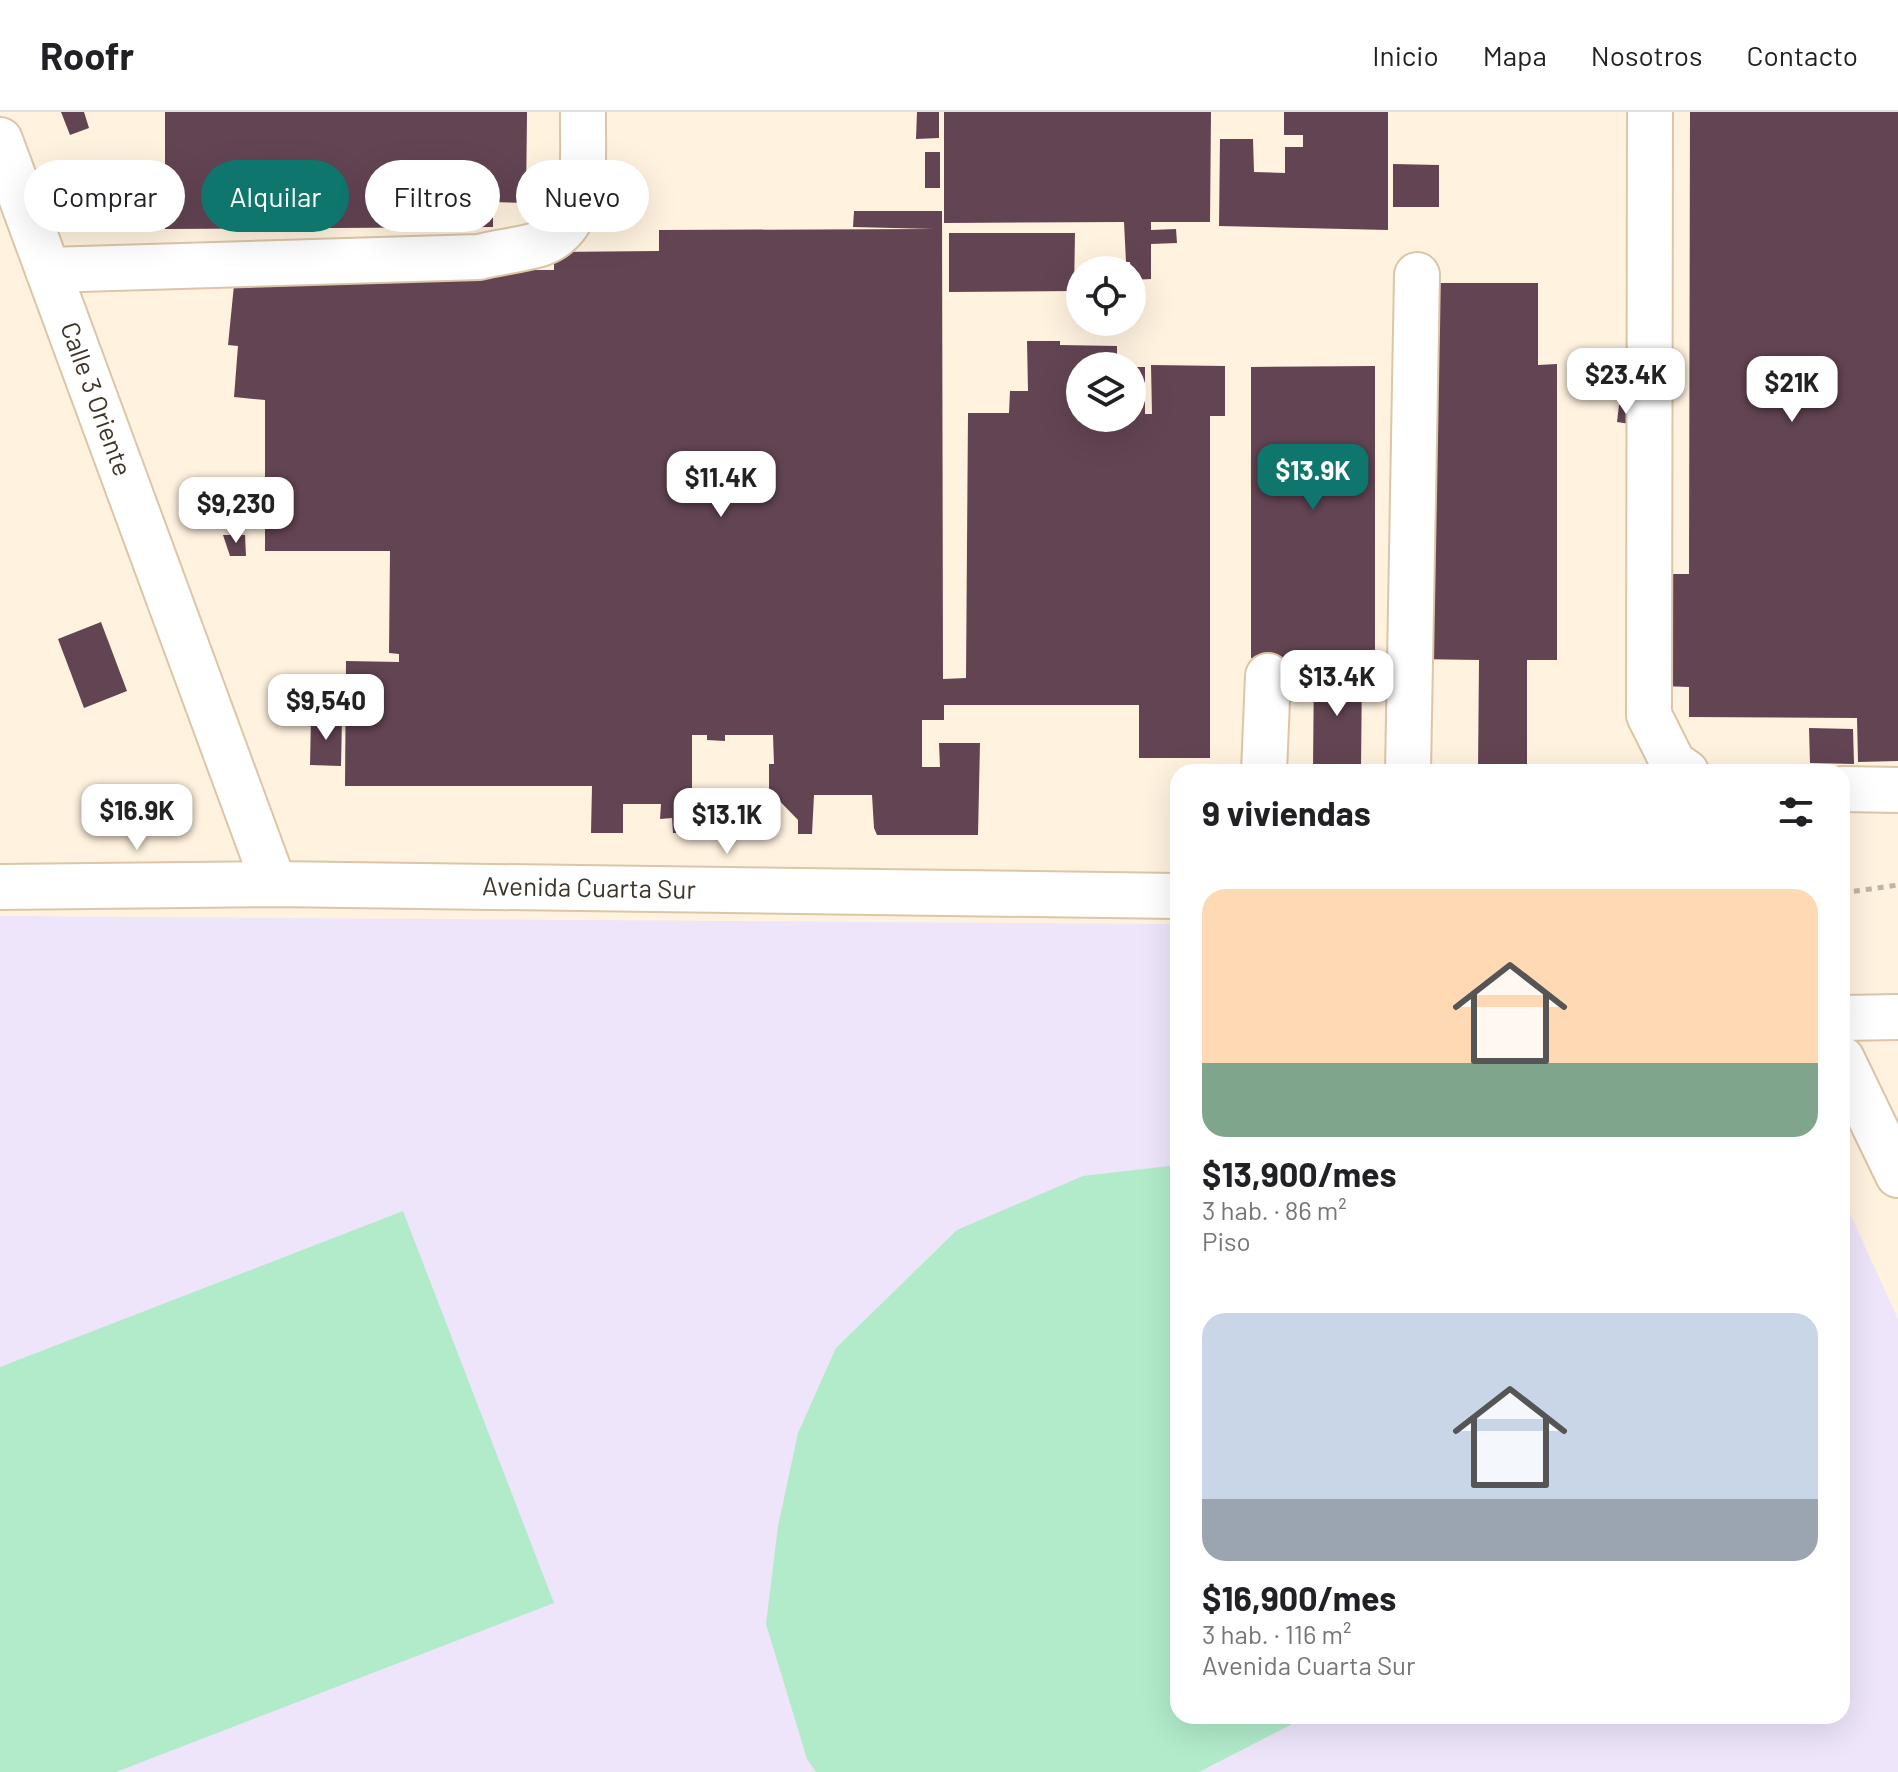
<!DOCTYPE html>
<html lang="es">
<head>
<meta charset="utf-8">
<style>
	:root { --surface:#fff; --page:#f6f6f6; --text:#202124; --muted:#757577; --line:#e0e0e0; --accent:#0f766e }
	body { margin:0; font-family:Barlow,sans-serif; background:var(--page); color:var(--text); height:100vh; display:flex; flex-direction:column; font-size:30px; white-space:nowrap }
	* { box-sizing:border-box; margin:0 }
	p { font-size:26px; color:var(--muted) }
	.icon { flex:none; width:44px; height:44px; fill:none; stroke:currentColor; stroke-width:2; stroke-linecap:round; stroke-linejoin:round }
	.map { position:relative; flex:1; overflow:hidden }
	.details { position:absolute; left:1170px; top:652px; width:680px; height:960px; display:flex; flex-direction:column; background:var(--surface); border-radius:24px; box-shadow:0 8px 32px #0002 }
	.details>* { flex:none }
	.top-card { position:absolute; left:24px; top:48px; width:760px; height:72px; display:flex; gap:16px }
	.controls { position:absolute; left:1066px; top:144px; display:grid; gap:16px }
	.controls a { display:grid; place-items:center; width:80px; height:80px; border-radius:50%; background:var(--surface); box-shadow:0 8px 32px #0002; font-size:40px }
	.price { position:absolute; translate:-50% -68px; padding:0 18px; border-radius:16px; background:#fff; color:#222; font-size:26px; line-height:52px; filter:drop-shadow(0 2px 4px #0008) }
	.price::after { content:''; position:absolute; left:50%; top:48px; width:24px; height:18px; margin-left:-12px; background:inherit; clip-path:polygon(0 0,100% 0,50% 100%) }
	.price.on { background:var(--accent); color:#fff }
	ul { padding:0; list-style:none }
	li { display:grid; align-content:center; gap:16px; height:424px; padding:0 32px }
	li span { display:grid; place-items:center; height:248px; border-radius:24px; color:#555 }
	li>.icon { margin-inline-start:auto }
	span .icon { width:144px; height:144px; fill:#fffc; stroke-width:1 }
	li b { font-size:34px }
	h2 { display:flex; justify-content:space-between; align-items:center; height:96px; padding:0 32px; font-size:34px }
	.chip { padding:0 28px; border-radius:36px; background:var(--surface); box-shadow:0 8px 32px #0002; font-size:28px; line-height:72px }
	.chip.on { background:var(--accent); color:#fff }
	header { display:flex; align-items:center; gap:48px; box-sizing:border-box; height:112px; padding:0 40px; background:var(--surface); border-bottom:2px solid var(--line) }
	header strong { font-size:38px }
	nav { display:flex; gap:44px; margin-inline-start:auto; font-size:28px }
	.map>svg:first-child { display:block }
	.education { fill:#eee5fb }
	.green { fill:#b1ebca }
	.building { fill:#634453 }
	.lines { fill:none; stroke-linecap:round; stroke-linejoin:round }
	.minor-casing { stroke:#dbc6a7; stroke-width:48 }
	.path { stroke:#c0b4a4; stroke-width:5; stroke-dasharray:6 6; stroke-linecap:butt }
	.minor { stroke:#fff; stroke-width:44 }
	.labels { text-anchor:middle; stroke-width:8; stroke-linejoin:round; paint-order:stroke }
	.street-label { font-size:26px; fill:#3e3529; stroke:#fff }
</style>
</head>
<body>
<header>
<strong>Roofr</strong>
<nav><a>Inicio</a><a>Mapa</a><a>Nosotros</a><a>Contacto</a></nav>
</header>
<div class="map">
<svg width="1898" height="1660" viewBox="0 0 1898 1660">
	<rect width="100%" height="100%" fill="#fff2df"/>
	<path class="education" d="M 0,804 L 1178,812 L 1178,1604 L 1842,1604 L 1842,1084 L 1898,1207 L 1898,1660 L 0,1660 Z"/>
	<g class="green">
		<path d="M 1178,1053 L 1178,1604 L 1308,1604 L 1199,1660 L 816,1660 L 807,1647 L 766,1512 L 778,1414 L 798,1321 L 836,1236 L 957,1118 L 1083,1064 Z"/>
		<path d="M 403,1099 L 554,1491 L 116,1660 L 0,1660 L 0,1255 Z"/>
	</g>
	<g class="building">
		<path d="M 61,0 L 84,0 L 89,16 L 70,23 Z"/>
		<path d="M 165,0 L 527,0 L 526,91 L 493,90 L 493,115 L 165,117 Z"/>
		<path d="M 917,0 L 939,0 L 939,26 L 916,27 Z"/>
		<path d="M 944,0 L 1211,0 L 1210,110 L 1151,110 L 1151,118 L 1176,117 L 1177,131 L 1151,132 L 1151,167 L 1132,168 L 1130,150 L 1126,150 L 1124,110 L 944,111 Z"/>
		<path d="M 1284,0 L 1388,0 L 1388,118 L 1219,114 L 1220,27 L 1253,27 L 1254,60 L 1285,61 L 1285,35 L 1303,35 L 1303,23 L 1284,23 Z"/>
		<path d="M 1690,0 L 1898,0 L 1898,649 L 1858,650 L 1857,606 L 1689,605 L 1689,575 L 1663,574 L 1663,462 L 1689,462 Z"/>
		<rect x="925" y="40" width="15" height="36"/>
		<path d="M 1393,52 L 1439,53 L 1439,95 L 1393,95 Z"/>
		<path d="M 854,99 L 942,99 L 943,567 L 966,566 L 968,301 L 1009,301 L 1010,279 L 1028,279 L 1027,229 L 1060,229 L 1060,233 L 1117,234 L 1117,254 L 1080,254 L 1080,306 L 1132,306 L 1132,255 L 1145,255 L 1145,302 L 1152,302 L 1151,253 L 1225,254 L 1225,304 L 1210,304 L 1210,646 L 1139,646 L 1139,593 L 944,593 L 944,608 L 922,608 L 922,655 L 940,655 L 939,631 L 980,631 L 978,723 L 877,723 L 874,716 L 872,683 L 814,683 L 812,722 L 798,722 L 798,708 L 769,678 L 769,652 L 774,652 L 773,623 L 725,623 L 725,629 L 707,628 L 707,623 L 692,623 L 692,706 L 690,706 L 690,721 L 673,721 L 672,706 L 660,707 L 661,692 L 623,692 L 623,721 L 591,721 L 592,674 L 345,674 L 346,549 L 399,550 L 399,542 L 389,541 L 390,439 L 265,439 L 265,288 L 234,285 L 238,234 L 228,233 L 236,153 L 272,158 L 554,158 L 554,140 L 659,139 L 659,118 L 934,117 L 853,115 Z"/>
		<path d="M 949,121 L 1075,121 L 1074,179 L 949,180 Z"/>
		<path d="M 1430,171 L 1538,171 L 1538,253 L 1557,252 L 1557,548 L 1527,548 L 1527,660 L 1478,659 L 1479,548 L 1415,547 Z"/>
		<path d="M 1375,254 L 1375,546 L 1251,546 L 1251,255 Z"/>
		<path d="M 1619,293 L 1629,295 L 1637,313 L 1617,310 Z"/>
		<path d="M 223,423 L 245,423 L 246,444 L 230,444 Z"/>
		<path d="M 101,510 L 127,579 L 84,596 L 58,527 Z"/>
		<path d="M 1314,556 L 1362,557 L 1361,656 L 1313,656 Z"/>
		<path d="M 311,605 L 342,606 L 341,654 L 310,653 Z"/>
		<path d="M 1809,616 L 1853,617 L 1854,652 L 1810,651 Z"/>
		<path d="M 1563,656 L 1562,660 L 1535,660 L 1535,658 Z"/>
	</g>
	<g class="lines">
		<g class="minor-casing">
			<g id="minor">
				<path d="M 1650,0 L 1649,603 L 1673,651 L 1686,660"/>
				<path d="M 0,28 L 274,772"/>
				<path d="M 48,158 L 479,145 C 499,140 520,138 540,132 C 592,114 582,43 583,0"/>
				<path d="M 1264,660 L 1268,564"/>
				<path d="M 1408,660 L 1417,163"/>
				<path d="M 1842,677 L 1898,678"/>
				<path d="M 0,775 L 274,772 L 1178,784"/>
				<path d="M 1842,906 L 1898,905"/>
				<path d="M 1842,947 L 1898,1063"/>
			</g>
		</g>
		<path class="path" d="M 1842,781 L 1898,773"/>
		<use href="#minor" class="minor"/>
	</g>
	<g class="labels">
		<g class="street-label">
			<text transform="translate(96 287) rotate(70)" y="9">Calle 3 Oriente</text>
			<text transform="translate(589 776) rotate(1)" y="9">Avenida Cuarta Sur</text>
		</g>
	</g>
</svg>
<div class="controls">
<a><svg class="icon" aria-label="locate" viewBox="0 0 24 24"><circle cx="12" cy="12" r="6"/><path d="M12 2v4M12 18v4M2 12h4M18 12h4"/></svg></a>
<a><svg class="icon" aria-label="layers" viewBox="0 0 24 24"><path d="M12 4l9 5-9 5-9-5zM3 14l9 5 9-5"/></svg></a>
</div>
<b class="price" style="left:1626px;top:304px">$23.4K</b>
<b class="price" style="left:1792px;top:312px">$21K</b>
<b class="price on" style="left:1313px;top:400px">$13.9K</b>
<b class="price" style="left:721px;top:407px">$11.4K</b>
<b class="price" style="left:236px;top:433px">$9,230</b>
<b class="price" style="left:1337px;top:606px">$13.4K</b>
<b class="price" style="left:326px;top:630px">$9,540</b>
<b class="price" style="left:137px;top:740px">$16.9K</b>
<b class="price" style="left:727px;top:744px">$13.1K</b>
<div class="top-card">
<a class="chip">Comprar</a>
<a class="chip on">Alquilar</a>
<a class="chip">Filtros</a>
<a class="chip">Nuevo</a>
</div>
<section class="details">
<h2>9 viviendas<svg class="icon" aria-label="filters" viewBox="0 0 24 24"><path d="M4 7h16M4 17h16"/><circle cx="9" cy="7" r="2"/><circle cx="15" cy="17" r="2"/></svg></h2>
<ul>
<li><span style="background:linear-gradient(#ffd9b3 70%,#7fa58c 0)"><svg class="icon" aria-label="home" viewBox="0 0 24 24"><path d="M3 11l9-7 9 7M6 9v11h12V9"/></svg></span><div><b>$13,900/mes</b><p>3 hab. · 86 m²</p><p>Piso</p></div></li>
<li><span style="background:linear-gradient(#c9d6e8 75%,#9aa5b1 0)"><svg class="icon" aria-label="home" viewBox="0 0 24 24"><path d="M3 11l9-7 9 7M6 9v11h12V9"/></svg></span><div><b>$16,900/mes</b><p>3 hab. · 116 m²</p><p>Avenida Cuarta Sur</p></div></li>
</ul>
</section>
</div>
</body>
</html>
